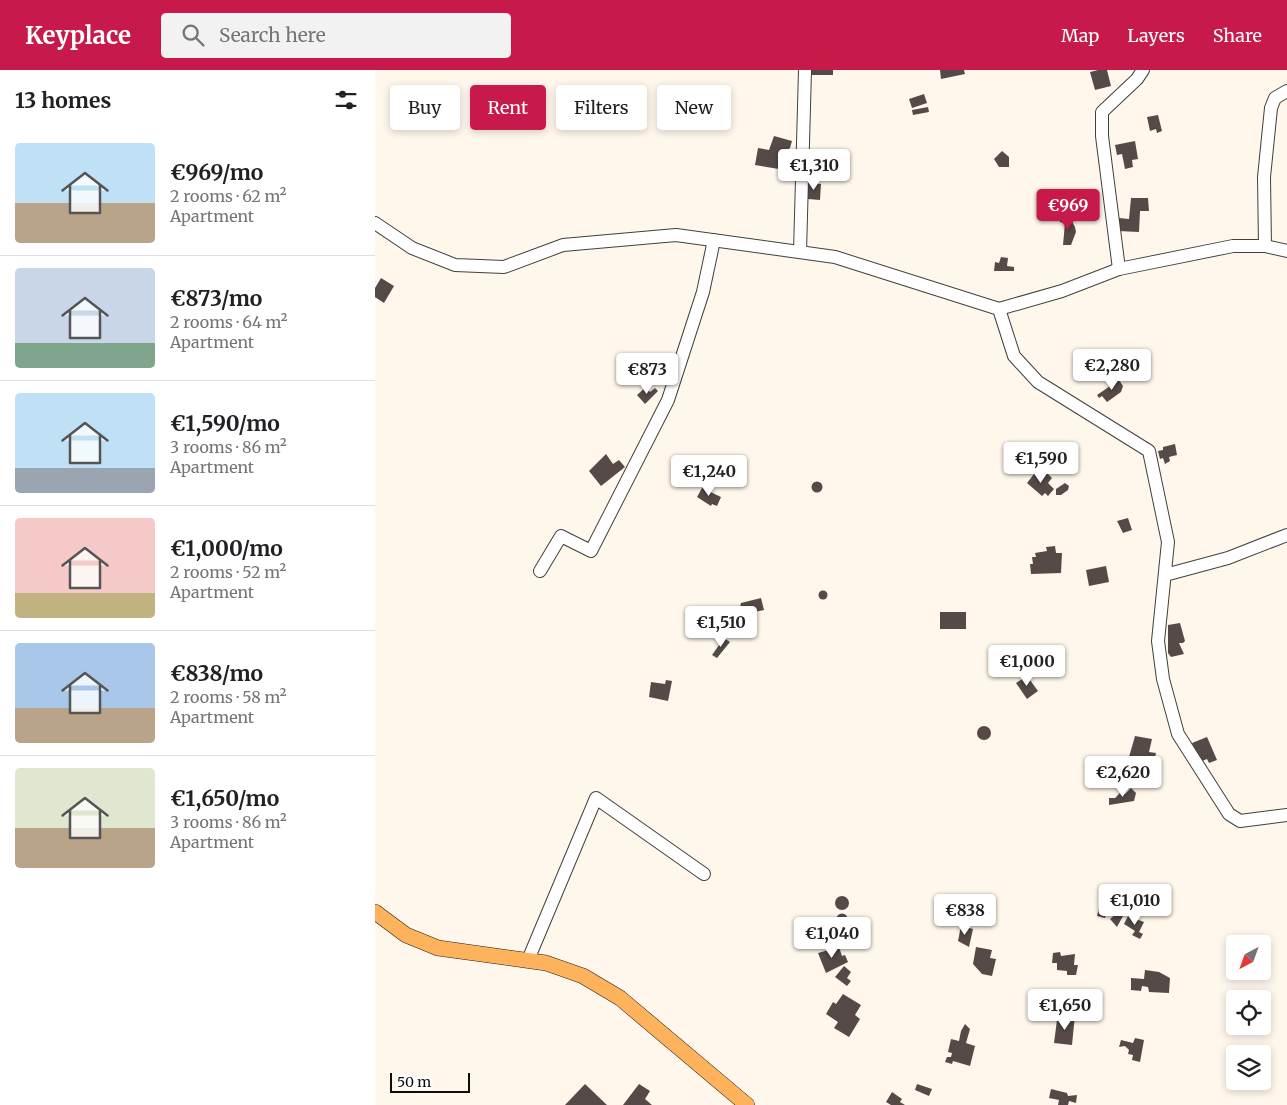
<!DOCTYPE html>
<html lang="en">
<head>
<meta charset="utf-8">
<style>
	:root { --surface:#fff; --page:#f2f2f2; --text:#202124; --muted:#757577; --line:#e0e0e0; --accent:#c71a4a }
	body { margin:0; font-family:Merriweather,serif; background:var(--page); color:var(--text); height:100vh; display:flex; flex-direction:column; font-size:19px; white-space:nowrap }
	* { box-sizing:border-box; margin:0 }
	p { font-size:16px; color:var(--muted) }
	.icon { flex:none; width:28px; height:28px; fill:none; stroke:currentColor; stroke-width:2; stroke-linecap:round; stroke-linejoin:round }
	.map { position:relative; flex:1; overflow:hidden }
	.side { display:flex; flex-direction:column; background:var(--surface); width:375px }
	.side>* { flex:none }
	.top-card { position:absolute; left:15px; top:15px; width:475px; height:45px; display:flex; gap:10px }
	.needle { width:32px; rotate:221deg }
	.controls { position:absolute; left:851px; top:865px; display:grid; gap:10px }
	.controls a { display:grid; place-items:center; width:45px; height:45px; border-radius:5px; background:var(--surface); box-shadow:0 2px 8px #0003; font-size:25px }
	.scale { position:absolute; left:15px; bottom:12px; width:80px; box-sizing:border-box; padding-left:5px; border:2px solid #0d0d0d; border-top:0; font-size:14px; line-height:18px; white-space:nowrap; color:#0d0d0d; -webkit-text-stroke:4px #fff; paint-order:stroke }
	.price { position:absolute; translate:-50% -42px; padding:0 11px; border-radius:5px; background:#fff; color:#222; font-size:16px; line-height:32px; filter:drop-shadow(0 1px 2px #0008) }
	.price::after { content:''; position:absolute; left:50%; top:30px; width:15px; height:11px; margin-left:-8px; background:inherit; clip-path:polygon(0 0,100% 0,50% 100%) }
	.price.selected { background:var(--accent); color:#fff }
	ul { padding:0; list-style:none }
	li { display:flex; align-items:center; gap:15px; height:125px; padding:0 15px }
	li+li { border-top:1px solid var(--line) }
	li span { display:grid; place-items:center; flex:none; width:140px; height:100px; border-radius:5px; color:#555 }
	li>.icon { margin-inline-start:auto }
	span .icon { width:60px; height:60px; fill:#fffc; stroke-width:1 }
	li b { font-size:21px }
	h2 { display:flex; justify-content:space-between; align-items:center; height:60px; padding:0 15px; font-size:21px }
	.pill { padding:0 18px; border-radius:5px; background:var(--surface); box-shadow:0 2px 8px #0003; font-size:18px; line-height:45px }
	.pill.selected { background:var(--accent); color:#fff }
	header { display:flex; align-items:center; gap:30px; box-sizing:border-box; height:70px; padding:0 25px; background:var(--accent); color:#fff }
	header strong { font-size:24px }
	nav { display:flex; gap:28px; margin-inline-start:auto; font-size:18px }
	.search { width:350px; height:45px; background:var(--page); display:flex; align-items:center; gap:12px; box-sizing:border-box; padding:0 18px; border-radius:5px; color:var(--muted); font-size:19px }
	main { display:flex; flex:1; min-height:0 }
	.map>svg:first-child { display:block }
	.building { fill:#564a48 }
	.lines { fill:none; stroke-linecap:round; stroke-linejoin:round }
	.minor-casing { stroke:#404040; stroke-width:14 }
	.major-casing { stroke:#1e1e1e; stroke-width:16 }
	.minor { stroke:#fff; stroke-width:12 }
	.major { stroke:#ffb25c; stroke-width:15 }
</style>
</head>
<body>
<header>
<strong>Keyplace</strong>
<div class="search"><svg class="icon" aria-label="search" viewBox="0 0 24 24"><circle cx="10" cy="10" r="6"/><path d="M15 15l6 6"/></svg>Search here</div>
<nav><a>Map</a><a>Layers</a><a>Share</a></nav>
</header>
<main>
<section class="side">
<h2>13 homes<svg class="icon" aria-label="filters" viewBox="0 0 24 24"><path d="M4 7h16M4 17h16"/><circle cx="9" cy="7" r="2"/><circle cx="15" cy="17" r="2"/></svg></h2>
<ul>
<li><span style="background:linear-gradient(#bfe0f5 60%,#b9a48a 0)"><svg class="icon" aria-label="home" viewBox="0 0 24 24"><path d="M3 11l9-7 9 7M6 9v11h12V9"/></svg></span><div><b>€969/mo</b><p>2 rooms · 62 m²</p><p>Apartment</p></div></li>
<li><span style="background:linear-gradient(#c9d6e8 75%,#7fa58c 0)"><svg class="icon" aria-label="home" viewBox="0 0 24 24"><path d="M3 11l9-7 9 7M6 9v11h12V9"/></svg></span><div><b>€873/mo</b><p>2 rooms · 64 m²</p><p>Apartment</p></div></li>
<li><span style="background:linear-gradient(#bfe0f5 75%,#9aa5b1 0)"><svg class="icon" aria-label="home" viewBox="0 0 24 24"><path d="M3 11l9-7 9 7M6 9v11h12V9"/></svg></span><div><b>€1,590/mo</b><p>3 rooms · 86 m²</p><p>Apartment</p></div></li>
<li><span style="background:linear-gradient(#f6c9c9 75%,#c2b280 0)"><svg class="icon" aria-label="home" viewBox="0 0 24 24"><path d="M3 11l9-7 9 7M6 9v11h12V9"/></svg></span><div><b>€1,000/mo</b><p>2 rooms · 52 m²</p><p>Apartment</p></div></li>
<li><span style="background:linear-gradient(#a9c7e8 65%,#b9a48a 0)"><svg class="icon" aria-label="home" viewBox="0 0 24 24"><path d="M3 11l9-7 9 7M6 9v11h12V9"/></svg></span><div><b>€838/mo</b><p>2 rooms · 58 m²</p><p>Apartment</p></div></li>
<li><span style="background:linear-gradient(#dfe7d0 60%,#b9a48a 0)"><svg class="icon" aria-label="home" viewBox="0 0 24 24"><path d="M3 11l9-7 9 7M6 9v11h12V9"/></svg></span><div><b>€1,650/mo</b><p>3 rooms · 86 m²</p><p>Apartment</p></div></li>
</ul>
</section>
<div class="map">
<svg width="912" height="1035" viewBox="0 0 912 1035">
	<rect width="100%" height="100%" fill="#fff7ec"/>
	<g class="building">
		<rect x="434" y="0" width="24" height="5"/>
		<path d="M 565,0 L 589,0 L 590,4 L 566,9 Z"/>
		<path d="M 723,0 L 732,0 L 736,16 L 720,20 L 715,2 Z"/>
		<path d="M 549,24 L 552,33 L 537,38 L 534,29 Z"/>
		<path d="M 553,37 L 554,42 L 538,45 L 537,40 Z"/>
		<path d="M 783,45 L 787,61 L 782,63 L 781,59 L 775,61 L 772,47 Z"/>
		<path d="M 399,66 L 417,71 L 415,78 L 409,82 L 408,86 L 412,88 L 410,100 L 380,95 L 383,78 L 394,80 Z"/>
		<path d="M 760,71 L 763,89 L 757,90 L 758,97 L 750,99 L 747,84 L 742,85 L 740,75 Z"/>
		<path d="M 627,81 L 634,87 L 634,97 L 624,97 L 619,89 Z"/>
		<path d="M 431,113 L 446,114 L 445,130 L 433,129 Z"/>
		<path d="M 756,128 L 773,128 L 774,141 L 765,141 L 764,162 L 743,161 L 744,148 L 754,149 Z"/>
		<path d="M 686,146 L 693,146 L 693,151 L 697,152 L 700,157 L 701,162 L 696,175 L 688,175 L 690,153 L 685,152 Z"/>
		<path d="M 626,187 L 633,188 L 632,196 L 639,197 L 639,201 L 619,201 L 620,192 L 624,193 Z"/>
		<path d="M 6,208 L 19,216 L 9,233 L 0,227 L 0,218 Z"/>
		<path d="M 744,310 L 748,316 L 746,322 L 732,332 L 727,326 L 724,328 L 722,325 Z"/>
		<path d="M 271,317 L 275,322 L 280,318 L 283,321 L 270,334 L 262,325 Z"/>
		<path d="M 800,374 L 802,385 L 794,387 L 795,391 L 790,394 L 788,388 L 785,389 L 783,381 L 788,380 L 788,377 Z"/>
		<path d="M 231,384 L 238,394 L 244,390 L 250,397 L 226,416 L 214,401 Z"/>
		<path d="M 671,402 L 677,408 L 673,413 L 679,419 L 673,426 L 670,423 L 667,426 L 652,413 L 659,404 L 666,408 Z"/>
		<circle cx="442" cy="417" r="5.5"/>
		<path d="M 690,413 L 694,416 L 693,420 L 686,425 L 681,425 L 681,419 Z"/>
		<path d="M 327,418 L 346,427 L 342,436 L 337,434 L 336,436 L 322,427 Z"/>
		<path d="M 753,448 L 757,460 L 748,463 L 742,451 Z"/>
		<path d="M 680,476 L 681,483 L 687,483 L 686,503 L 656,504 L 655,494 L 658,494 L 657,487 L 661,487 L 660,483 L 672,481 L 671,477 Z"/>
		<path d="M 731,496 L 734,512 L 714,516 L 711,500 Z"/>
		<circle cx="448" cy="525" r="4.5"/>
		<path d="M 386,528 L 389,540 L 375,543 L 374,538 L 369,539 L 365,537 L 366,533 Z"/>
		<rect x="565" y="542" width="26" height="17"/>
		<path d="M 805,553 L 810,571 L 808,573 L 804,573 L 809,584 L 796,587 L 793,583 L 793,555 Z"/>
		<path d="M 349,568 L 355,572 L 342,588 L 337,585 Z"/>
		<path d="M 666,596 L 670,601 L 668,604 L 660,607 L 654,603 L 654,598 Z"/>
		<path d="M 652,606 L 663,621 L 652,629 L 641,613 Z"/>
		<path d="M 291,610 L 297,611 L 293,631 L 274,627 L 276,612 L 290,614 Z"/>
		<circle cx="609" cy="663" r="7"/>
		<path d="M 760,666 L 777,669 L 774,682 L 781,683 L 779,692 L 771,691 L 770,697 L 752,694 Z"/>
		<path d="M 832,667 L 842,690 L 834,693 L 832,689 L 825,692 L 817,673 Z"/>
		<path d="M 756,718 L 761,723 L 759,731 L 734,735 L 734,728 L 740,728 L 745,723 L 750,724 Z"/>
		<circle cx="467" cy="833" r="7"/>
		<path d="M 729,836 L 733,837 L 730,848 L 722,846 L 724,839 L 728,840 Z"/>
		<circle cx="467" cy="849" r="5.5"/>
		<path d="M 741,844 L 748,846 L 742,857 L 735,849 Z"/>
		<path d="M 753,846 L 769,852 L 764,862 L 768,864 L 765,869 L 757,865 L 760,861 L 749,854 Z"/>
		<path d="M 586,856 L 598,859 L 594,877 L 583,871 Z"/>
		<path d="M 464,877 L 467,886 L 470,885 L 473,892 L 451,903 L 443,883 Z"/>
		<path d="M 601,877 L 617,880 L 615,888 L 621,889 L 617,906 L 607,904 L 598,894 Z"/>
		<path d="M 685,882 L 686,886 L 700,884 L 699,895 L 703,895 L 701,905 L 692,905 L 692,901 L 682,900 L 682,893 L 677,893 L 678,883 Z"/>
		<path d="M 469,896 L 476,902 L 472,908 L 476,911 L 472,916 L 460,907 Z"/>
		<path d="M 770,900 L 784,902 L 795,908 L 794,923 L 774,922 L 773,917 L 767,916 L 766,921 L 756,920 L 756,908 L 769,909 Z"/>
		<path d="M 468,924 L 486,935 L 480,945 L 485,949 L 474,967 L 459,958 L 463,952 L 451,944 L 458,932 L 461,934 Z"/>
		<path d="M 694,945 L 700,945 L 697,975 L 679,973 L 682,950 L 694,951 Z"/>
		<path d="M 590,954 L 595,959 L 591,973 L 600,976 L 595,996 L 578,991 L 577,994 L 570,992 L 572,987 L 576,987 L 577,983 L 573,982 L 576,969 L 584,971 L 586,961 Z"/>
		<path d="M 760,968 L 769,970 L 765,992 L 757,990 L 758,985 L 753,984 L 754,980 L 750,976 L 744,977 L 746,970 L 758,973 Z"/>
		<path d="M 210,1014 L 232,1035 L 190,1035 Z"/>
		<path d="M 264,1014 L 275,1021 L 270,1029 L 277,1035 L 248,1035 Z"/>
		<path d="M 542,1014 L 557,1019 L 554,1026 L 540,1020 Z"/>
		<path d="M 676,1019 L 692,1023 L 693,1026 L 702,1025 L 701,1033 L 694,1031 L 693,1035 L 683,1035 L 684,1030 L 674,1028 Z"/>
		<path d="M 517,1022 L 527,1029 L 525,1032 L 530,1035 L 516,1035 L 511,1032 Z"/>
	</g>
	<g class="lines">
		<g class="minor-casing">
			<g id="minor">
				<path d="M 0,153 L 37,178 L 80,195 L 129,197 L 188,175 L 301,165 L 460,187 L 624,239 L 639,286 L 663,312 L 774,381 L 793,472 L 783,571 L 788,609 L 803,664 L 854,744 L 865,751 L 912,745"/>
				<path d="M 890,176 L 889,107 L 896,38 L 900,28 L 912,21"/>
				<path d="M 425,182 L 430,0"/>
				<path d="M 744,199 L 727,66 L 727,42 L 762,9 L 768,0"/>
				<path d="M 624,239 L 687,221 L 744,199 L 858,176 L 890,176 L 912,181"/>
				<path d="M 165,501 L 186,466 L 216,481 L 293,330 L 328,222 L 339,170"/>
				<path d="M 790,505 L 853,488 L 912,465"/>
				<path d="M 153,890 L 221,728 L 329,804"/>
			</g>
		</g>
		<g class="major-casing">
			<path id="major" d="M 0,842 L 31,865 L 63,878 L 171,893 L 208,906 L 245,928 L 372,1035"/>
		</g>
		<use href="#minor" class="minor"/>
		<use href="#major" class="major"/>
	</g>
</svg>
<div class="controls">
<a><svg class="needle" viewBox="-14 -14 28 28"><path d="M0-13l5 13h-10z" fill="#e53935"/><path d="M0 13l5-13h-10z" fill="#757577"/></svg></a>
<a><svg class="icon" aria-label="locate" viewBox="0 0 24 24"><circle cx="12" cy="12" r="6"/><path d="M12 2v4M12 18v4M2 12h4M18 12h4"/></svg></a>
<a><svg class="icon" aria-label="layers" viewBox="0 0 24 24"><path d="M12 4l9 5-9 5-9-5zM3 14l9 5 9-5"/></svg></a>
</div>
<div class="scale">50 m</div>
<b class="price" style="left:439px;top:121px">€1,310</b>
<b class="price selected" style="left:693px;top:161px">€969</b>
<b class="price" style="left:737px;top:321px">€2,280</b>
<b class="price" style="left:272px;top:325px">€873</b>
<b class="price" style="left:666px;top:414px">€1,590</b>
<b class="price" style="left:334px;top:427px">€1,240</b>
<b class="price" style="left:346px;top:578px">€1,510</b>
<b class="price" style="left:652px;top:617px">€1,000</b>
<b class="price" style="left:748px;top:728px">€2,620</b>
<b class="price" style="left:760px;top:856px">€1,010</b>
<b class="price" style="left:590px;top:866px">€838</b>
<b class="price" style="left:457px;top:889px">€1,040</b>
<b class="price" style="left:690px;top:961px">€1,650</b>
<div class="top-card">
<a class="pill">Buy</a>
<a class="pill selected">Rent</a>
<a class="pill">Filters</a>
<a class="pill">New</a>
</div>
</div>
</main>
</body>
</html>
